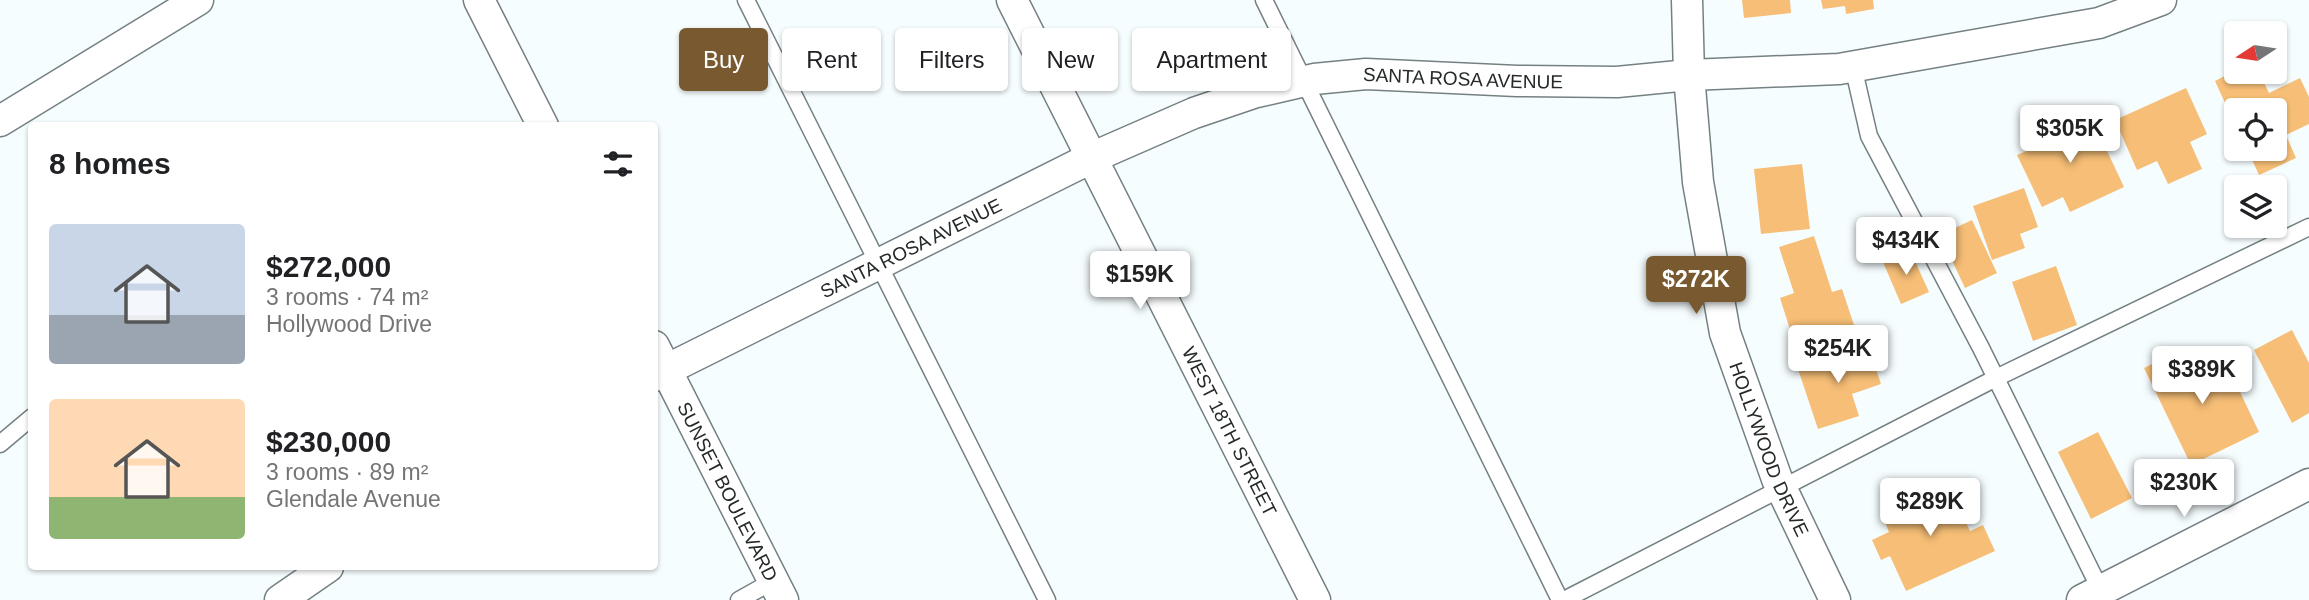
<!DOCTYPE html>
<html lang="en">
<head>
<meta charset="utf-8">
<style>
	:root { --surface:#fff; --page:#f2f2f2; --text:#202124; --muted:#757577; --accent:#79592f }
	body { margin:0; font-family:Helvetica,sans-serif; background:var(--page); color:var(--text); height:100vh; display:flex; flex-direction:column; font-size:26px; white-space:nowrap }
	* { box-sizing:border-box; margin:0 }
	p { font-size:23px; color:var(--muted) }
	.icon { flex:none; width:38px; height:38px; fill:none; stroke:currentColor; stroke-width:2; stroke-linecap:round; stroke-linejoin:round }
	.map { position:relative; flex:1; overflow:hidden }
	.sheet { position:absolute; left:28px; top:122px; width:630px; height:448px; display:flex; flex-direction:column; background:var(--surface); border-radius:7px; box-shadow:0 2px 5px #0004 }
	.sheet>* { flex:none }
	.guide { position:absolute; left:679px; top:28px; width:665px; height:63px; display:flex; gap:14px }
	.needle { width:46px; rotate:258deg }
	.fabs { position:absolute; left:2224px; top:21px; display:grid; gap:14px }
	.fabs a { display:grid; place-items:center; width:63px; height:63px; border-radius:7px; background:var(--surface); box-shadow:0 2px 5px #0004; font-size:35px }
	.price { position:absolute; translate:-50% -60px; padding:0 16px; border-radius:7px; background:#fff; color:#222; font-size:23px; line-height:46px; filter:drop-shadow(0 2px 4px #0008) }
	.price::after { content:''; position:absolute; left:50%; top:42px; width:21px; height:16px; margin-left:-10px; background:inherit; clip-path:polygon(0 0,100% 0,50% 100%) }
	.price.selected { background:var(--accent); color:#fff }
	ul { padding:0; list-style:none }
	li { display:flex; align-items:center; gap:21px; height:175px; padding:0 21px }
	li span { display:grid; place-items:center; flex:none; width:196px; height:140px; border-radius:7px; color:#555 }
	li>.icon { margin-inline-start:auto }
	span .icon { width:84px; height:84px; fill:#fffc; stroke-width:1 }
	li b { font-size:30px }
	h2 { display:flex; justify-content:space-between; align-items:center; height:84px; padding:0 21px; font-size:30px }
	.tag { padding:0 24px; border-radius:7px; background:var(--surface); box-shadow:0 2px 5px #0004; font-size:24px; line-height:63px }
	.tag.selected { background:var(--accent); color:#fff }
	.map>svg:first-child { display:block }
	.building { fill:#f6be76 }
	.lines { fill:none; stroke-linecap:round; stroke-linejoin:round }
	.lane-casing { stroke:#758083; stroke-width:19 }
	.street-casing { stroke:#758083; stroke-width:33 }
	.lane { stroke:#fff; stroke-width:16 }
	.street { stroke:#fff; stroke-width:30 }
	.labels { text-anchor:middle; stroke-width:6; stroke-linejoin:round; paint-order:stroke }
	.street-label { font-size:19px; fill:#25292a; stroke:#fff }
</style>
</head>
<body>
<div class="map">
<svg width="2309" height="600" viewBox="0 0 2309 600">
	<rect width="100%" height="100%" fill="#f6fdff"/>
	<g class="building">
		<path d="M 1742,0 L 1790,0 L 1791,13 L 1744,18 Z"/>
		<path d="M 1821,0 L 1873,0 L 1874,9 L 1846,14 L 1845,6 L 1823,9 Z"/>
		<path d="M 2236,70 L 2259,72 L 2269,93 L 2300,78 L 2309,97 L 2309,124 L 2286,135 L 2296,158 L 2259,175 L 2247,149 L 2275,149 L 2275,110 L 2236,110 L 2236,127 L 2215,81 Z"/>
		<path d="M 2186,88 L 2207,134 L 2190,142 L 2202,169 L 2168,184 L 2157,161 L 2137,170 L 2115,120 Z"/>
		<path d="M 2063,116 L 2069,130 L 2092,119 L 2124,187 L 2070,212 L 2063,197 L 2042,207 L 2017,155 L 2040,145 L 2033,130 Z"/>
		<path d="M 1802,164 L 1810,229 L 1761,234 L 1754,169 Z"/>
		<path d="M 2024,188 L 2038,227 L 2020,234 L 2025,248 L 1992,260 L 1973,206 Z"/>
		<path d="M 1972,220 L 1997,273 L 1965,288 L 1940,235 Z"/>
		<path d="M 1814,236 L 1832,292 L 1842,289 L 1854,325 L 1795,345 L 1780,298 L 1794,293 L 1779,247 Z"/>
		<path d="M 1910,250 L 1929,292 L 1901,304 L 1883,262 Z"/>
		<path d="M 2056,266 L 2077,325 L 2033,341 L 2012,282 Z"/>
		<path d="M 2292,330 L 2309,363 L 2309,413 L 2292,423 L 2254,350 Z"/>
		<path d="M 1868,345 L 1881,384 L 1852,394 L 1859,416 L 1818,429 L 1798,369 Z"/>
		<path d="M 2174,353 L 2185,375 L 2223,356 L 2259,432 L 2191,465 L 2144,368 Z"/>
		<path d="M 2098,432 L 2132,498 L 2091,519 L 2058,452 Z"/>
		<path d="M 1948,483 L 1970,531 L 1983,525 L 1995,551 L 1906,591 L 1890,556 L 1881,560 L 1872,540 L 1889,532 L 1881,513 Z"/>
	</g>
	<g class="lines">
		<g class="lane-casing">
			<g id="lane">
				<path d="M 746,0 L 1047,600"/>
				<path d="M 1264,0 L 1560,600"/>
				<path d="M 1853,66 L 1869,136 L 1981,348 L 2103,595"/>
				<path d="M 0,444 L 32,417"/>
				<path d="M 739,600 L 773,581"/>
				<path d="M 1564,600 L 1996,378 L 2309,227"/>
			</g>
		</g>
		<g class="street-casing">
			<g id="street">
				<path d="M 479,0 L 543,126"/>
				<path id="s1" d="M 1012,0 L 1315,600"/>
				<path id="s2" d="M 1687,0 L 1689,75 L 1698,182 L 1725,333 L 1777,479 L 1835,600"/>
				<path d="M 0,121 L 198,0"/>
				<path id="s3" d="M 654,346 L 783,600"/>
				<path id="s4" d="M 654,376 L 1091,158 L 1194,113 L 1253,93 L 1314,79 L 1366,74 L 1517,81 L 1617,82 L 1689,75 L 1839,69 L 2099,23 L 2161,0"/>
				<path d="M 280,600 L 328,567"/>
				<path d="M 2082,600 L 2309,484"/>
			</g>
		</g>
		<use href="#lane" class="lane"/>
		<use href="#street" class="street"/>
	</g>
	<g class="labels">
		<g class="street-label">
			<text dy="7" stroke="none"><textPath href="#s4" startOffset="875">SANTA ROSA AVENUE</textPath></text>
			<text dy="7" stroke="none"><textPath href="#s4" startOffset="287">SANTA ROSA AVENUE</textPath></text>
			<text dy="7" stroke="none"><textPath href="#s1" startOffset="483">WEST 18TH STREET</textPath></text>
			<text dy="7" stroke="none"><textPath href="#s2" startOffset="460">HOLLYWOOD DRIVE</textPath></text>
			<text dy="7" stroke="none"><textPath href="#s3" startOffset="163">SUNSET BOULEVARD</textPath></text>
		</g>
	</g>
</svg>
<div class="fabs">
<a><svg class="needle" viewBox="-14 -14 28 28"><path d="M0-13l5 13h-10z" fill="#e53935"/><path d="M0 13l5-13h-10z" fill="#757577"/></svg></a>
<a><svg class="icon" aria-label="locate" viewBox="0 0 24 24"><circle cx="12" cy="12" r="6"/><path d="M12 2v4M12 18v4M2 12h4M18 12h4"/></svg></a>
<a><svg class="icon" aria-label="layers" viewBox="0 0 24 24"><path d="M12 4l9 5-9 5-9-5zM3 14l9 5 9-5"/></svg></a>
</div>
<b class="price" style="left:2070px;top:165px">$305K</b>
<b class="price" style="left:1906px;top:277px">$434K</b>
<b class="price" style="left:1140px;top:311px">$159K</b>
<b class="price selected" style="left:1696px;top:316px">$272K</b>
<b class="price" style="left:1838px;top:385px">$254K</b>
<b class="price" style="left:2202px;top:406px">$389K</b>
<b class="price" style="left:2184px;top:519px">$230K</b>
<b class="price" style="left:1930px;top:538px">$289K</b>
<div class="guide">
<a class="tag selected">Buy</a>
<a class="tag">Rent</a>
<a class="tag">Filters</a>
<a class="tag">New</a>
<a class="tag">Apartment</a>
</div>
<section class="sheet">
<h2>8 homes<svg class="icon" aria-label="filters" viewBox="0 0 24 24"><path d="M4 7h16M4 17h16"/><circle cx="9" cy="7" r="2"/><circle cx="15" cy="17" r="2"/></svg></h2>
<ul>
<li><span style="background:linear-gradient(#c9d6e8 65%,#9aa5b1 0)"><svg class="icon" aria-label="home" viewBox="0 0 24 24"><path d="M3 11l9-7 9 7M6 9v11h12V9"/></svg></span><div><b>$272,000</b><p>3 rooms · 74 m²</p><p>Hollywood Drive</p></div></li>
<li><span style="background:linear-gradient(#ffd9b3 70%,#8fb573 0)"><svg class="icon" aria-label="home" viewBox="0 0 24 24"><path d="M3 11l9-7 9 7M6 9v11h12V9"/></svg></span><div><b>$230,000</b><p>3 rooms · 89 m²</p><p>Glendale Avenue</p></div></li>
</ul>
</section>
</div>
</body>
</html>
